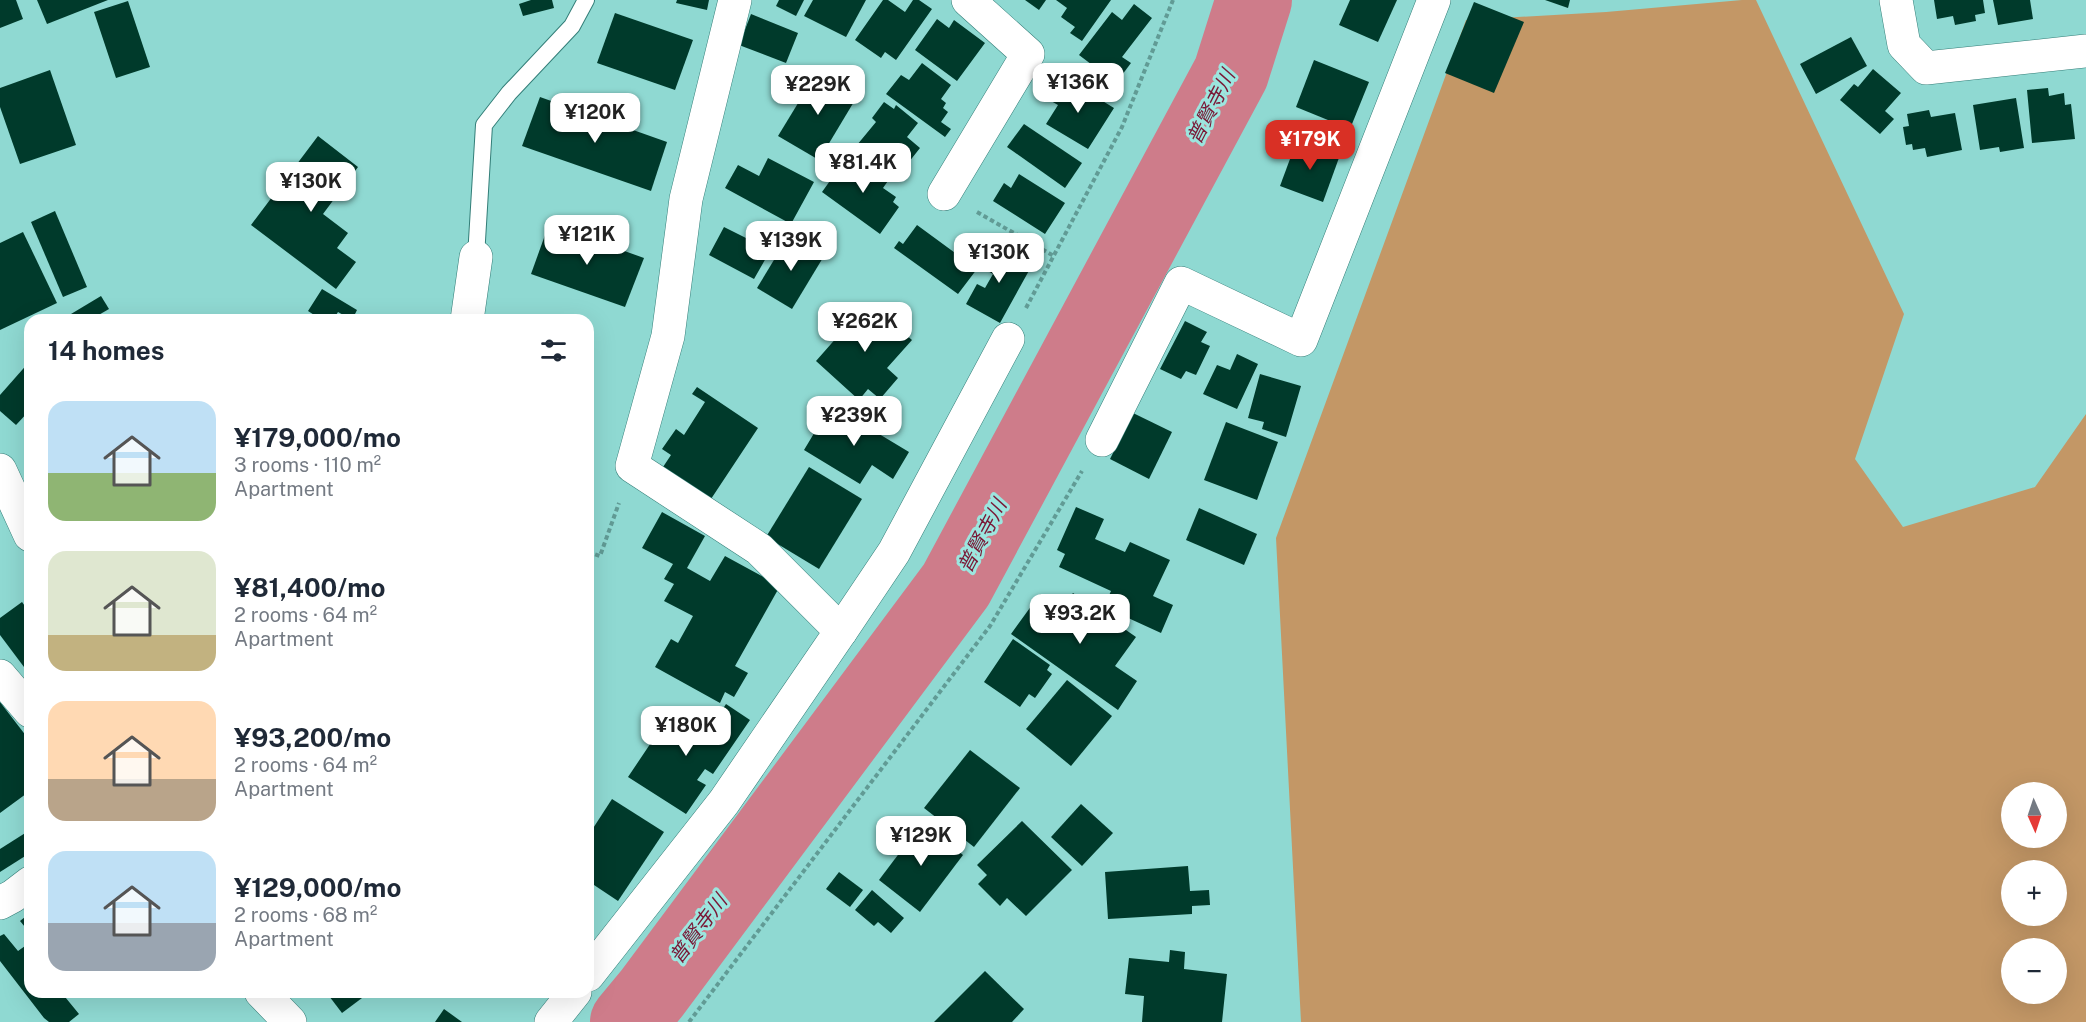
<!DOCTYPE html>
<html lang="en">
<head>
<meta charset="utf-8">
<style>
	:root { --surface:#fff; --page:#f2f2f3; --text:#1f2937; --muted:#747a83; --accent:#d93025 }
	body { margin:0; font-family:"Public Sans","Noto Sans JP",sans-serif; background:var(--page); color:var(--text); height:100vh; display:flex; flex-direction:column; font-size:22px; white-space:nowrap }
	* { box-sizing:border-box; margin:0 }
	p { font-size:20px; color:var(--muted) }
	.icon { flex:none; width:33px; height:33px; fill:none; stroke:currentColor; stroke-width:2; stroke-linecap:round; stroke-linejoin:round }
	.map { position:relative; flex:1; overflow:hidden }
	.details { position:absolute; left:24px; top:314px; width:570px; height:684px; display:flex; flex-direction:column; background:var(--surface); border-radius:18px; box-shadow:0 6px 24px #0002 }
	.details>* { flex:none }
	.needle { width:39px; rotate:177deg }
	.fabs { position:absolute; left:2001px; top:782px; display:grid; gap:12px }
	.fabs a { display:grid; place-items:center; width:66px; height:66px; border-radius:50%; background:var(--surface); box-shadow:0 6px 24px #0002; font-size:30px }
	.price { position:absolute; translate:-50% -51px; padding:0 14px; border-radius:12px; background:#fff; color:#222; font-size:20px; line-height:39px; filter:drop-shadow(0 2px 3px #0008) }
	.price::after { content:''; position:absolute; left:50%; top:36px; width:18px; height:14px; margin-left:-9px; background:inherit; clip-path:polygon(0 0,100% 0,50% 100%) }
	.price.current { background:var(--accent); color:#fff }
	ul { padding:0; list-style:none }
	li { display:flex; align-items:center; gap:18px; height:150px; padding:0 24px }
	li span { display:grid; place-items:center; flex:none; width:168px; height:120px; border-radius:18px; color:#555 }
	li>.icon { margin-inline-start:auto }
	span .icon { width:72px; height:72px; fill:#fffc; stroke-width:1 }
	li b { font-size:26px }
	h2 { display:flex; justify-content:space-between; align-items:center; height:72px; padding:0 24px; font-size:26px }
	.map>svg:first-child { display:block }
	.green { fill:#c39766; fill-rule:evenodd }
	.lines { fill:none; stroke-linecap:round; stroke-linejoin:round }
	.river { stroke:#ce7c8a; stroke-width:76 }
	.building { fill:#003a2b }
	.service-casing { stroke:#337e78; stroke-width:18 }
	.minor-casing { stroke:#337e78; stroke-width:34 }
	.path { stroke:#619b95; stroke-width:4; stroke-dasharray:4.5 3; stroke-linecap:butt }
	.service { stroke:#fff; stroke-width:16 }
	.minor { stroke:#fff; stroke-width:33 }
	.labels { text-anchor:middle; stroke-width:6; stroke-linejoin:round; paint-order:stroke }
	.water-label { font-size:20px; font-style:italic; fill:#7a1735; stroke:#9ce6df }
</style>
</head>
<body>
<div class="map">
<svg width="2086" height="1022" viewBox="0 0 2086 1022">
	<rect width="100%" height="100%" fill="#8fd9d2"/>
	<path class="green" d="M 1742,0 L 1756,0 L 1904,314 L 1855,459 L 1903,527 L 2035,487 L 2086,414 L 2086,1022 L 1301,1022 L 1276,538 L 1466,20 L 1606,12 ZM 2012,792 L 2056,792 L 2056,837 L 2012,837 ZM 2012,870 L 2056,870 L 2056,915 L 2012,915 ZM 2012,948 L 2056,948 L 2056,993 L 2012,993 Z"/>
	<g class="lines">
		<path class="river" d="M 628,1022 L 652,993 L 956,585 L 1231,73 L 1254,0"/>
	</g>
	<g class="building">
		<path d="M 0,0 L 16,0 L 23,19 L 0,28 Z"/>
		<path d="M 37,0 L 108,0 L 47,24 Z"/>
		<path d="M 531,0 L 552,0 L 554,8 L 523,16 L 519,4 Z"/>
		<path d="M 677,0 L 709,0 L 707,10 L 676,3 Z"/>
		<path d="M 779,0 L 804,0 L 796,16 L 776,6 Z"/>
		<path d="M 813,0 L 866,0 L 846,37 L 804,16 Z"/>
		<path d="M 883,0 L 888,0 L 905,12 L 913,0 L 919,0 L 932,9 L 896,60 L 885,52 L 881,58 L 855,40 Z"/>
		<path d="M 1025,0 L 1046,0 L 1039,10 Z"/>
		<path d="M 1056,0 L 1111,0 L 1082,41 L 1070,33 L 1075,27 L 1061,17 L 1067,8 Z"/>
		<path d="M 1350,0 L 1397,0 L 1378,42 L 1339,25 Z"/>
		<path d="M 1545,0 L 1570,0 L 1568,8 Z"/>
		<path d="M 1934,0 L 1983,0 L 1985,13 L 1975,15 L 1976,21 L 1955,25 L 1953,16 L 1937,19 Z"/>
		<path d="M 1993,0 L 2030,0 L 2033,19 L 1998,25 Z"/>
		<path d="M 128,1 L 150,67 L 116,78 L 94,12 Z"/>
		<path d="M 1474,2 L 1524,22 L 1494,93 L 1445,73 Z"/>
		<path d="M 1134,4 L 1152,18 L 1122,57 L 1131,63 L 1116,83 L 1079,55 L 1112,12 L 1122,20 Z"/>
		<path d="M 615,13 L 693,40 L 675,90 L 597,63 Z"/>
		<path d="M 751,14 L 798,33 L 786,63 L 739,45 Z"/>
		<path d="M 937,19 L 949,28 L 954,20 L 985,43 L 957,81 L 915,50 Z"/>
		<path d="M 1851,37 L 1867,66 L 1816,94 L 1800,64 Z"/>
		<path d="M 1314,60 L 1369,82 L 1350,129 L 1296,107 Z"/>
		<path d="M 922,63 L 951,85 L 941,99 L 946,103 L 943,108 L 948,112 L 941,122 L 951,129 L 945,137 L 886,94 L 901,75 L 909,80 Z"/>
		<path d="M 1873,69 L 1901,93 L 1885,111 L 1894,119 L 1880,134 L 1840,100 L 1854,84 L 1858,87 Z"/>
		<path d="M 50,70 L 76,145 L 20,164 L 0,107 L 0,88 Z"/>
		<path d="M 817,72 L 858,95 L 819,160 L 778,136 Z"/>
		<path d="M 1065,78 L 1114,108 L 1088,149 L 1046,124 L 1058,105 L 1051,101 Z"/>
		<path d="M 2048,88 L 2049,96 L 2064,93 L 2065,105 L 2071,104 L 2075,139 L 2032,143 L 2027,90 Z"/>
		<path d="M 540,97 L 667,142 L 651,191 L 522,146 Z"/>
		<path d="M 2016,98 L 2024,148 L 2000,152 L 1999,147 L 1980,150 L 1973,105 Z"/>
		<path d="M 884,102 L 894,109 L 896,105 L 918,123 L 907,137 L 920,148 L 897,177 L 857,145 L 876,122 L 872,118 Z"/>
		<path d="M 1929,110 L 1931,117 L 1955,113 L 1962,150 L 1927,157 L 1925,148 L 1913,150 L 1912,144 L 1906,145 L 1903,127 L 1909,126 L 1907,114 Z"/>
		<path d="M 1024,124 L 1082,163 L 1065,188 L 1007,147 Z"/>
		<path d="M 318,136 L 358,167 L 323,214 L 348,233 L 337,248 L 356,262 L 336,289 L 251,225 Z"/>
		<path d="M 1297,140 L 1340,155 L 1323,202 L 1280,186 Z"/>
		<path d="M 858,156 L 890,178 L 883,188 L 896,197 L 893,202 L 899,207 L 880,234 L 822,192 L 842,164 L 848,169 Z"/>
		<path d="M 768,158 L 814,182 L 791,224 L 725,188 L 738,165 L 759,176 Z"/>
		<path d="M 1019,174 L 1065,203 L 1045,234 L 993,201 L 1004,183 L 1011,188 Z"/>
		<path d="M 55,211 L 87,287 L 63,297 L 31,222 Z"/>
		<path d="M 757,223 L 779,235 L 754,279 L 709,255 L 724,227 L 748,239 Z"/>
		<path d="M 549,224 L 644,258 L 625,307 L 531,274 Z"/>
		<path d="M 917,225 L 977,269 L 958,294 L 894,248 L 899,241 L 903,244 Z"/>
		<path d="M 23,232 L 57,303 L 0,330 L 0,243 Z"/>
		<path d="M 789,235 L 824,256 L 792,309 L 757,288 Z"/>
		<path d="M 991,245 L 1031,267 L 1000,323 L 966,304 L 977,284 L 985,288 L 993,274 L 979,266 Z"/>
		<path d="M 322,289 L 357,310 L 352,320 L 338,312 L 333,320 L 322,320 L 308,311 Z"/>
		<path d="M 101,296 L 109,309 L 90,320 L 61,320 Z"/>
		<path d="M 868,302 L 912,340 L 887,368 L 898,378 L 880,399 L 868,389 L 859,400 L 816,361 Z"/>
		<path d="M 1185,321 L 1207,332 L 1201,342 L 1210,346 L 1196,375 L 1186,371 L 1181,379 L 1160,369 Z"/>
		<path d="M 1237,354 L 1258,364 L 1237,409 L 1203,394 L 1217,365 L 1230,370 Z"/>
		<path d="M 30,361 L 30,410 L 16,425 L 0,411 L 0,395 Z"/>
		<path d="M 1260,374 L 1301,386 L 1286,437 L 1262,429 L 1264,422 L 1248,418 Z"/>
		<path d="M 697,387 L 758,428 L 711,499 L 663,467 L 671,455 L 662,449 L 676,429 L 684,435 L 705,402 L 692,394 Z"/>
		<path d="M 831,405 L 909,452 L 893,479 L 872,465 L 860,484 L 804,450 Z"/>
		<path d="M 1133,413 L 1172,432 L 1149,479 L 1110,459 Z"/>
		<path d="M 1226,422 L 1278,442 L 1257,500 L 1204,480 Z"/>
		<path d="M 809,467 L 862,499 L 819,569 L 766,537 Z"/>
		<path d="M 1076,507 L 1104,519 L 1095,539 L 1125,552 L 1130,542 L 1170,560 L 1153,596 L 1173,605 L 1161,633 L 1126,617 L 1128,612 L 1106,602 L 1111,591 L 1059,567 L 1065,554 L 1057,550 Z"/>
		<path d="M 1199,508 L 1257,534 L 1244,565 L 1186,540 Z"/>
		<path d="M 662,512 L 705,536 L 687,568 L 710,581 L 725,556 L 780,586 L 735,666 L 748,673 L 734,697 L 725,692 L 720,703 L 655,667 L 671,639 L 678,643 L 693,616 L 664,601 L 674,584 L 664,579 L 673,564 L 642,548 Z"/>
		<path d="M 1073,593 L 1136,637 L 1115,666 L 1137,681 L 1118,710 L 1011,634 L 1040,594 L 1061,609 Z"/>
		<path d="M 22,602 L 30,613 L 30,675 L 0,635 L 0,618 Z"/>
		<path d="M 1013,639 L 1050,665 L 1047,670 L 1052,674 L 1035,698 L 1029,694 L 1020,707 L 984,682 Z"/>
		<path d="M 1067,680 L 1112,716 L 1071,766 L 1026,729 Z"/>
		<path d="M 0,702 L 30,741 L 30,791 L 0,813 Z"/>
		<path d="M 726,704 L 750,720 L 713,774 L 705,769 L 697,780 L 706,785 L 686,814 L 628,777 L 673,710 L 697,726 L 692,734 L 702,741 Z"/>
		<path d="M 970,750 L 1020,788 L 974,847 L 924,808 Z"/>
		<path d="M 612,799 L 664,832 L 618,901 L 588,881 L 588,836 Z"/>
		<path d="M 1081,804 L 1113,833 L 1082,866 L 1051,837 Z"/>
		<path d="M 1022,821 L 1072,870 L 1026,916 L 1007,898 L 1000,906 L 978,884 L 987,875 L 977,865 Z"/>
		<path d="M 922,823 L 963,855 L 920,912 L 879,880 Z"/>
		<path d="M 30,830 L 30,853 L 0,872 L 0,849 Z"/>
		<path d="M 1188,866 L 1190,891 L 1209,890 L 1210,905 L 1192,906 L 1192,914 L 1108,919 L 1105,872 Z"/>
		<path d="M 839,872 L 863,890 L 850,907 L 826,889 Z"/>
		<path d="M 872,890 L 904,918 L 891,933 L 878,922 L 874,926 L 855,910 Z"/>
		<path d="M 30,913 L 30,933 L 20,921 Z"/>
		<path d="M 4,934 L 18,951 L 25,946 L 30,952 L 30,992 L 61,992 L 79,1014 L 69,1022 L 49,1022 L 44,1018 L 0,961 L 0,936 Z"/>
		<path d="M 1170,950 L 1185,952 L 1184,969 L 1227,974 L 1222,1022 L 1142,1022 L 1144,996 L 1125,994 L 1129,958 L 1169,962 Z"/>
		<path d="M 985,971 L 1024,1009 L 1012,1022 L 934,1022 Z"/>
		<path d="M 326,992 L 370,992 L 342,1013 Z"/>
		<path d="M 444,1009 L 462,1022 L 435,1022 Z"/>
	</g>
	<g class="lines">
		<g class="service-casing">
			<path id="service" d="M 476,257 L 484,125 L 509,93 L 572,26 L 586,0"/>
		</g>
		<g class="minor-casing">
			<g id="minor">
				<path d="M 1896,0 L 1904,45 L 1926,68 L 2086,51"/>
				<path d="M 944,194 L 1028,54 L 968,0"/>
				<path d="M 467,320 L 476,257"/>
				<path d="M 1102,440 L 1181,283 L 1301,340 L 1434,0"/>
				<path d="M 0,470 L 30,535"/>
				<path d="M 841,631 L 894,552 L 1008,339"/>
				<path d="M 0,676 L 30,711"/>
				<path d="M 0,903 L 13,896 L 30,883"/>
				<path d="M 588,975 L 724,802 L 841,631 L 759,549 L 632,466 L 668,336 L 686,199 L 735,0"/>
				<path d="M 261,992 L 290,1022"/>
				<path d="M 551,1022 L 575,992"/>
			</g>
		</g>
		<g class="path">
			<path d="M 977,212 L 1054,256"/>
			<path d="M 1026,308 L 1122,127 L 1173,0"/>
			<path d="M 588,552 L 600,556 L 619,503"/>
			<path d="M 689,1022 L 990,626 L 1082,471"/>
		</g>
		<use href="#service" class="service"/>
		<use href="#minor" class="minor"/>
	</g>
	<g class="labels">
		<g class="water-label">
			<text transform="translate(1211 107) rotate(-63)" y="7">普賢寺川</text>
			<text transform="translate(982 536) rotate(-62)" y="7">普賢寺川</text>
			<text transform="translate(698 929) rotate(-53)" y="7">普賢寺川</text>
		</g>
	</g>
</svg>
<div class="fabs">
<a><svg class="needle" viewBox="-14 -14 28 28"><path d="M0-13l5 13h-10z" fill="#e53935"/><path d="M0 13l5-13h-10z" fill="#747a83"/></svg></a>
<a>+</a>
<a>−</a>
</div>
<b class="price" style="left:1078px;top:114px">¥136K</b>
<b class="price" style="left:818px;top:116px">¥229K</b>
<b class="price" style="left:595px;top:144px">¥120K</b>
<b class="price current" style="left:1310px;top:171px">¥179K</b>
<b class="price" style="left:863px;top:194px">¥81.4K</b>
<b class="price" style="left:311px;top:213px">¥130K</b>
<b class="price" style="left:587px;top:266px">¥121K</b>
<b class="price" style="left:791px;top:272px">¥139K</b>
<b class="price" style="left:999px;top:284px">¥130K</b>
<b class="price" style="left:865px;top:353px">¥262K</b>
<b class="price" style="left:854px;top:447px">¥239K</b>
<b class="price" style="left:1080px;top:645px">¥93.2K</b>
<b class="price" style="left:686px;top:757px">¥180K</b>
<b class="price" style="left:921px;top:867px">¥129K</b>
<section class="details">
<h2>14 homes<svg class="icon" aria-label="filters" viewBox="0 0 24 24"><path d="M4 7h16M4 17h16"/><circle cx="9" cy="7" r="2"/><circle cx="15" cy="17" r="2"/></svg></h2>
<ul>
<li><span style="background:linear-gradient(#bfe0f5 60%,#8fb573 0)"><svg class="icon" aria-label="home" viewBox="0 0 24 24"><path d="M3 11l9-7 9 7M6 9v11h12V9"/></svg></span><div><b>¥179,000/mo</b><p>3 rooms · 110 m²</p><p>Apartment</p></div></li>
<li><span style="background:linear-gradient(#dfe7d0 70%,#c2b280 0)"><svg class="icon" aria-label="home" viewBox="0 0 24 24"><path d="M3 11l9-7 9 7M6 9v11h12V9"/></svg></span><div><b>¥81,400/mo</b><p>2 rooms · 64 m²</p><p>Apartment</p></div></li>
<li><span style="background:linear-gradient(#ffd9b3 65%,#b9a48a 0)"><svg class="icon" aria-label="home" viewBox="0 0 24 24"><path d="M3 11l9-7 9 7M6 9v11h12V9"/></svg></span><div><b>¥93,200/mo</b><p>2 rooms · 64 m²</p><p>Apartment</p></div></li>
<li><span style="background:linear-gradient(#bfe0f5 60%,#9aa5b1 0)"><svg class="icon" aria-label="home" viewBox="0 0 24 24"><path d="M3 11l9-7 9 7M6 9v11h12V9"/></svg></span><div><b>¥129,000/mo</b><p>2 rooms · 68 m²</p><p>Apartment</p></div></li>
</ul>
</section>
</div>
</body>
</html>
